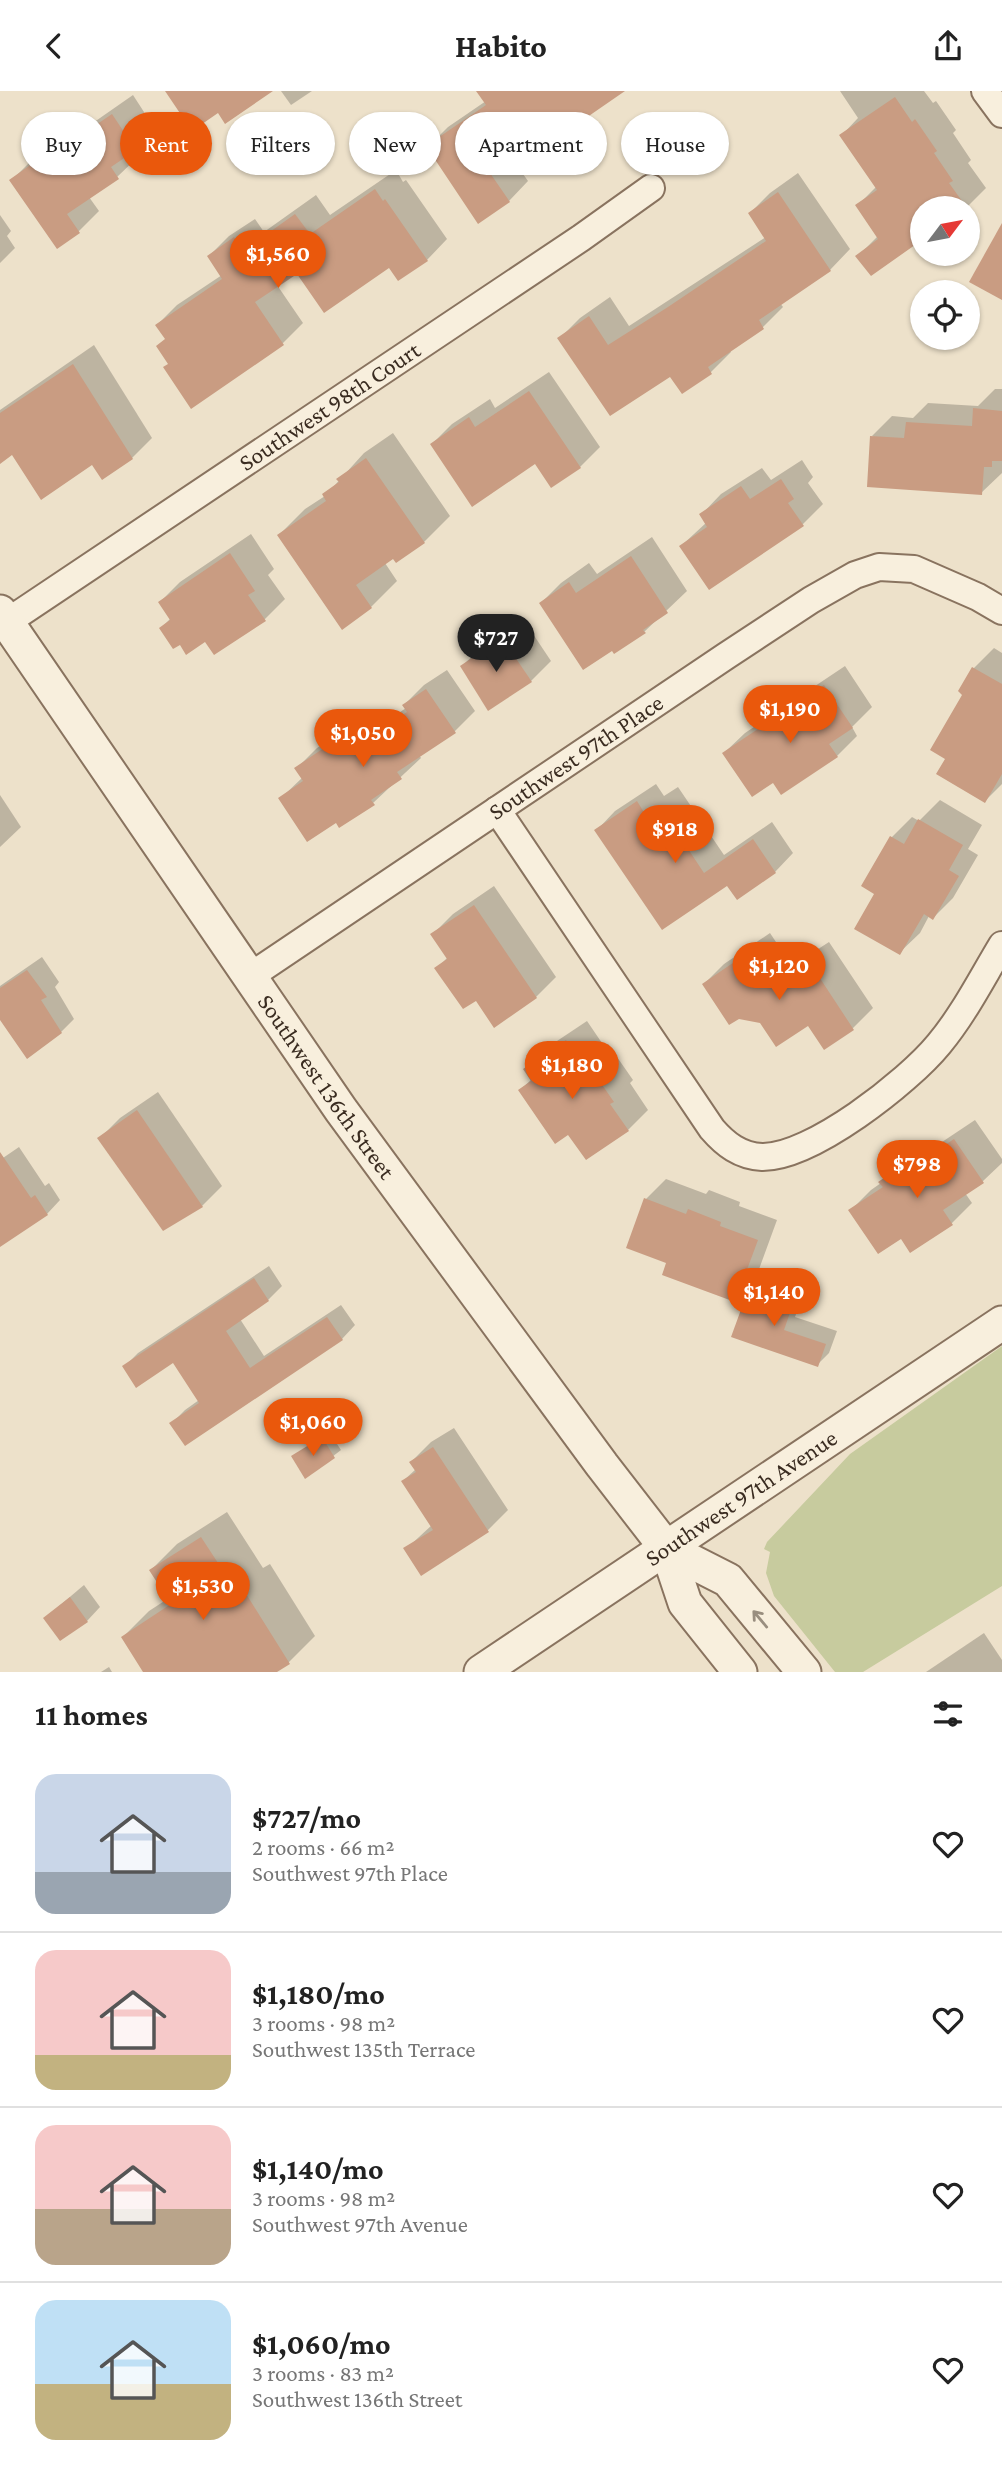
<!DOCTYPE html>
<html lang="en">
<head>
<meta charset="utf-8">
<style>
	:root { --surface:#fff; --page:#f6f6f6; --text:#222; --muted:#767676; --line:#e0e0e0; --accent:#ea580c }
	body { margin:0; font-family:"Crimson Pro",serif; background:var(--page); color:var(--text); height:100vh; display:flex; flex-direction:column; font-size:26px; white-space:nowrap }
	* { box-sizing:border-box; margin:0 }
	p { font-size:23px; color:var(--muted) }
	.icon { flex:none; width:38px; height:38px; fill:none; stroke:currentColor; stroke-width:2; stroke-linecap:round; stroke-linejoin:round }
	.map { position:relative; height:1581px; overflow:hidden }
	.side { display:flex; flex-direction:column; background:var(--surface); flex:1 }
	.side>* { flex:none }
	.banner { position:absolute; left:21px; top:21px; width:961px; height:63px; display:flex; gap:14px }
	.needle { width:46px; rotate:58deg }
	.tools { position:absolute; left:910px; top:105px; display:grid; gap:14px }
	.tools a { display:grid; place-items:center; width:70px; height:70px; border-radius:50%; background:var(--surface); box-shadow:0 2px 5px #0004; font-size:35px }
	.price { position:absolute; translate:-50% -60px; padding:0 16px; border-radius:24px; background:var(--accent); color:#fff; font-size:23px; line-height:46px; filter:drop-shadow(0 2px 4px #0008) }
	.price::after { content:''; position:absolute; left:50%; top:42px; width:21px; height:16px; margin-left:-10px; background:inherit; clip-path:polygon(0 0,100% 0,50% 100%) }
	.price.current { background:#222; color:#fff }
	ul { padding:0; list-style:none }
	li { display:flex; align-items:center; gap:21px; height:175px; padding:0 35px }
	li+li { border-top:2px solid var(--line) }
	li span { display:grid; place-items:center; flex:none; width:196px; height:140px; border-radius:21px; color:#555 }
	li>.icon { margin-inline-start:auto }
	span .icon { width:84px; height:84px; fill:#fffc; stroke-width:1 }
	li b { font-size:30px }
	h2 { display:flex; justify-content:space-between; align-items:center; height:84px; padding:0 35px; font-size:30px }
	.chip { padding:0 24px; border-radius:32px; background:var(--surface); box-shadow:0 2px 5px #0004; font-size:24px; line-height:63px }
	.chip.current { background:var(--accent); color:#fff }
	header { display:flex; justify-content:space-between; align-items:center; height:91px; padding:0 35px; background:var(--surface); font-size:32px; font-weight:700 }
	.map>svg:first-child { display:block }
	.green { fill:#c7cb9e }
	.shadow { fill:#0003 }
	.building { fill:#c99c82 }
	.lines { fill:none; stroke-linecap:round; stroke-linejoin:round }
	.minor-casing { stroke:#89735f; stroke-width:30 }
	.tertiary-casing { stroke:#89735f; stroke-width:37 }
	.minor { stroke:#f8efdd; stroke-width:26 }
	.tertiary { stroke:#f8efdd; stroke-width:33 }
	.oneway { stroke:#998e7f }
	.labels { text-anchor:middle; stroke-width:6; stroke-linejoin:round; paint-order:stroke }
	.street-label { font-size:24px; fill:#3a2c21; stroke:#f5ebd9 }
</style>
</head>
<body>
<header><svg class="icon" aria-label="back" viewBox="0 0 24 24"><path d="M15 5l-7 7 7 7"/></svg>Habito<svg class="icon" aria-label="share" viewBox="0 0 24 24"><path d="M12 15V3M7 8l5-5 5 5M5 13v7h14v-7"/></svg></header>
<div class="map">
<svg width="1002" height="1581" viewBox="0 0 1002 1581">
	<rect width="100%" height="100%" fill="#ede1ca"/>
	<path class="green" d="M 1002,1255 L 1002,1495 L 863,1581 L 835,1581 L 774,1505 L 766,1482 L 770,1461 L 764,1458 L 767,1451 L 850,1363 Z"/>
	<g class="shadow">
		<path d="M 281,0 L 312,0 L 291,14 Z"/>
		<path d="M 478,0 L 622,0 L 579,20 L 511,66 L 528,90 L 509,110 L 428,56 L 448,36 L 486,10 Z"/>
		<path d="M 840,0 L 924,0 L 933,12 L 936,10 L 956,39 L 953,42 L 971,69 L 968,72 L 986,97 L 966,117 L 922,117 L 922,147 L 871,183 L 858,165 L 878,145 L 857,115 L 877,95 L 842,44 L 858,27 Z"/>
		<path d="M 133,4 L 155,38 L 133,59 L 138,66 L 117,86 L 89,106 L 99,120 L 79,140 L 57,155 L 12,89 L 32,69 L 64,46 L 67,50 Z"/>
		<path d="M 396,79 L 403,91 L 406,89 L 447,148 L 427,169 L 389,174 L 298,181 L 277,194 L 303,232 L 283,252 L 169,272 L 166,247 L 157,234 L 177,214 L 222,184 L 209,165 L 229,145 L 255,128 L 264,141 L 316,104 L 330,124 Z"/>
		<path d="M 798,82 L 850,158 L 830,179 L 780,212 L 783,216 L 763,236 L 730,259 L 731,261 L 711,281 L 682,301 L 671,283 L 560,247 L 580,227 L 610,206 L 629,235 L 766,146 L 750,122 L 770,102 Z"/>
		<path d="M 0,124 L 11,140 L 7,145 L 15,157 L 0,172 Z"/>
		<path d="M 94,254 L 152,347 L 132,367 L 12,362 L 0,356 L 0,319 Z"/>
		<path d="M 549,281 L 600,356 L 580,376 L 432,353 L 452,333 L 490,308 L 495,317 Z"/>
		<path d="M 995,298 L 1002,298 L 1002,382 L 981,402 L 872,345 L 892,325 L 913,327 L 928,312 L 978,315 Z"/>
		<path d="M 393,342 L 450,425 L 424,451 L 385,472 L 397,490 L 371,516 L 279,444 L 305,418 L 325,405 L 364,362 Z"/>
		<path d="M 802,369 L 813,386 L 808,392 L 823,413 L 803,433 L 681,455 L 707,431 L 701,424 L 721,403 L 762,377 L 771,389 Z"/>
		<path d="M 251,443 L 274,478 L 268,484 L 285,508 L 265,528 L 215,562 L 206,548 L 180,552 L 161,537 L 171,527 L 160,511 L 180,491 Z"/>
		<path d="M 652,446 L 687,500 L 644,541 L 541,512 L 561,492 L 589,472 L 597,483 Z"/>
		<path d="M 523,528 L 551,570 L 531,590 L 462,575 L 483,555 Z"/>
		<path d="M 994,557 L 1002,562 L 1002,693 L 985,710 L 947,667 L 965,603 L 960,600 L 974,577 Z"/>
		<path d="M 845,575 L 872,616 L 852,636 L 857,645 L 837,665 L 773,689 L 724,662 L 745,642 Z"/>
		<path d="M 447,579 L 475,620 L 455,640 L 419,664 L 421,667 L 373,712 L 337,729 L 280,708 L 303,686 L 297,677 L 317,657 L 357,630 L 366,644 L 406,617 L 404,614 L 424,594 Z"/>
		<path d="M 656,693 L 664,705 L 678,696 L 724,764 L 772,731 L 793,762 L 775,781 L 728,793 L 597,739 L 615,720 Z"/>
		<path d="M 0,704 L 21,736 L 0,756 Z"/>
		<path d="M 940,709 L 982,734 L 968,758 L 978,764 L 953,807 L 933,827 L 929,825 L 920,842 L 899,862 L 877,802 L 892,746 L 912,726 L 919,730 Z"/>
		<path d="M 494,795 L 556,886 L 536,906 L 477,907 L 437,877 L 448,866 L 432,844 L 453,823 Z"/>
		<path d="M 770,842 L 792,875 L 829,851 L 873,917 L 853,937 L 809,932 L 761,931 L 704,893 L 724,873 Z"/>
		<path d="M 42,866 L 59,891 L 55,896 L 74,928 L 61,941 L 0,926 L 0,895 Z"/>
		<path d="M 587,930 L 604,955 L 608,953 L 633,989 L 630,992 L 648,1019 L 628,1039 L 569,1041 L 520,999 L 532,988 L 525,978 L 545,958 Z"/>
		<path d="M 158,1001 L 222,1095 L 202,1115 L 100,1047 L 120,1027 Z"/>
		<path d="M 975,1029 L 1002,1068 L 1002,1072 L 983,1090 L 965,1102 L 972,1112 L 952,1132 L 901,1145 L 851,1119 L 871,1099 L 881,1092 L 901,1071 L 933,1050 L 936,1055 Z"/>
		<path d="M 19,1056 L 45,1095 L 49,1092 L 60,1109 L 47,1123 L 0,1138 L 0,1069 Z"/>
		<path d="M 666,1088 L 706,1103 L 709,1099 L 740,1111 L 739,1115 L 777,1129 L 754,1192 L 764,1183 L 805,1198 L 795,1226 L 837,1240 L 829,1262 L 817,1274 L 733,1245 L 753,1192 L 735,1209 L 669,1171 L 646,1108 Z"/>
		<path d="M 269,1175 L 282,1195 L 268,1209 L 240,1228 L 264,1265 L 341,1214 L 355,1234 L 342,1248 L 172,1332 L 185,1319 L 199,1309 L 173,1270 L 124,1276 L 138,1262 Z"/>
		<path d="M 454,1337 L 508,1419 L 487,1440 L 406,1458 L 432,1434 L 403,1390 L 416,1378 L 411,1371 L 431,1351 Z"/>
		<path d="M 329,1341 L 341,1359 L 306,1386 L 294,1365 Z"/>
		<path d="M 227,1421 L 263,1477 L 270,1473 L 315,1545 L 289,1571 L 275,1581 L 123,1546 L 149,1520 L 169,1507 L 151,1479 L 177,1453 Z"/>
		<path d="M 84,1494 L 100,1516 L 87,1530 L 45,1527 Z"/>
		<path d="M 984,1542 L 1002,1569 L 1002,1581 L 926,1581 Z"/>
		<path d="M 109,1576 L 112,1581 L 101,1581 Z"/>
	</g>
	<g class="building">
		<path d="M 165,0 L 273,0 L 225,33 L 218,22 L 192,40 Z"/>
		<path d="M 476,0 L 625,0 L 583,29 L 578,22 L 490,82 L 510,111 L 478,133 L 426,55 L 486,14 Z"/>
		<path d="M 895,6 L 912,31 L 915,28 L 937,60 L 934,62 L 953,90 L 949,92 L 967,117 L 922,117 L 922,149 L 871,185 L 855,165 L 878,148 L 855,114 L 877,99 L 839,44 Z"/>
		<path d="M 112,23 L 136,59 L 111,76 L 119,88 L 67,123 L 80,142 L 57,158 L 9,89 L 43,65 L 46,68 Z"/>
		<path d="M 375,98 L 383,110 L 385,108 L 428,170 L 398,190 L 389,177 L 324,222 L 297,183 L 255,211 L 284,254 L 191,318 L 163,276 L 168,273 L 156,255 L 165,248 L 155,234 L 222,188 L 207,165 L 234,146 L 243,160 L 295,123 L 310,143 Z"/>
		<path d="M 778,101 L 831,180 L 759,229 L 764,238 L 708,276 L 712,283 L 682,303 L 670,286 L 610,325 L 557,247 L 589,225 L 608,254 L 668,216 L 766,150 L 748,122 Z"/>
		<path d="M 1002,132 L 1002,209 L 969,191 Z"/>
		<path d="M 73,273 L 133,368 L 102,389 L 92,374 L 41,409 L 12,364 L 0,373 L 0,322 Z"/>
		<path d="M 529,300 L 581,377 L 551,397 L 535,373 L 472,416 L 430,353 L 469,326 L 475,336 Z"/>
		<path d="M 973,317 L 1002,320 L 1002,370 L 992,370 L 992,376 L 984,376 L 982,404 L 867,396 L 870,345 L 904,347 L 906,331 L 972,335 Z"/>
		<path d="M 366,367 L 425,452 L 396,472 L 393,468 L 356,494 L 372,517 L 342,539 L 277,444 L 326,410 L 322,403 L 339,391 L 336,388 Z"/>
		<path d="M 781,388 L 794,408 L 788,412 L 804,435 L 709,499 L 679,455 L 707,436 L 699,423 L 741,395 L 750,408 Z"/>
		<path d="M 230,462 L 255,500 L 248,504 L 266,530 L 214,564 L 205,551 L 186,564 L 180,554 L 173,558 L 159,537 L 170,529 L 158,511 Z"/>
		<path d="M 631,465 L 668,522 L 643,539 L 646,542 L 614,563 L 612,560 L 583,579 L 539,512 L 569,491 L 576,502 Z"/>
		<path d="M 502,547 L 532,591 L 488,620 L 460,575 Z"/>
		<path d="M 972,576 L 1002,593 L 1002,683 L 985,712 L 936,683 L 945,668 L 930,659 L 962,604 L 958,600 Z"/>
		<path d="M 824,594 L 853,637 L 829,653 L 838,666 L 781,704 L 773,692 L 752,706 L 722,662 Z"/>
		<path d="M 426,598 L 456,642 L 397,681 L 402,688 L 371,709 L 375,714 L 339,737 L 336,732 L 307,751 L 278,707 L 303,690 L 294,677 L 336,649 L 345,662 L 407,621 L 402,614 Z"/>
		<path d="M 637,710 L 645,723 L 659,714 L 704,782 L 753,748 L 776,782 L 737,809 L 727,795 L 662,839 L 594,739 Z"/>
		<path d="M 918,728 L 963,754 L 949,779 L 959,785 L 933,829 L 924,823 L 900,864 L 854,838 L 874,803 L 861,795 L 890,745 L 904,753 Z"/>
		<path d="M 474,814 L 537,907 L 494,937 L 476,910 L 463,918 L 434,877 L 447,868 L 430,843 Z"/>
		<path d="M 749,861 L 772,894 L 808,869 L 854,939 L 824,959 L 808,935 L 776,956 L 760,932 L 739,928 L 729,934 L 702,893 Z"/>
		<path d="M 27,879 L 47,906 L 41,909 L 62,942 L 27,968 L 0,929 L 0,897 Z"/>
		<path d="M 566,949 L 584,974 L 587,972 L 614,1011 L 610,1013 L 629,1040 L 586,1069 L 568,1044 L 555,1053 L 518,999 L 531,990 L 523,978 Z"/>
		<path d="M 137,1019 L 203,1116 L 163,1140 L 97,1047 Z"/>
		<path d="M 954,1048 L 984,1092 L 943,1119 L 953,1134 L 910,1162 L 901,1148 L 878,1163 L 848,1119 L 883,1096 L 878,1091 L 912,1068 L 915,1074 Z"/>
		<path d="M 0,1061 L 31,1107 L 35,1104 L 48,1124 L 0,1156 Z"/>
		<path d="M 644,1107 L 686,1123 L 688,1118 L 721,1131 L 720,1135 L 758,1149 L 735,1211 L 662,1184 L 666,1172 L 626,1157 Z"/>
		<path d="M 254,1187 L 269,1210 L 226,1240 L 250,1277 L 327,1226 L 343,1249 L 185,1355 L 169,1332 L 199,1312 L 173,1272 L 136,1297 L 122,1275 Z"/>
		<path d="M 750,1194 L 794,1210 L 784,1239 L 826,1253 L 818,1276 L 731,1246 Z"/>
		<path d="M 322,1346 L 335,1367 L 305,1388 L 291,1365 Z"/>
		<path d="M 433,1356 L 489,1441 L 421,1485 L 403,1457 L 433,1439 L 401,1390 L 416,1381 L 409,1371 Z"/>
		<path d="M 201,1446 L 237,1501 L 243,1498 L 290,1573 L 277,1581 L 143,1581 L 121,1546 L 171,1513 L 149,1479 Z"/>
		<path d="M 70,1506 L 88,1531 L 60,1550 L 43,1527 Z"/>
	</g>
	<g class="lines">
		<g class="minor-casing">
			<g id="minor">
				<path d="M 985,0 L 1002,23"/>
				<path id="s1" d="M 7,531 L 581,147 L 651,97"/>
				<path d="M 497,719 L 712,1038 C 725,1053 740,1065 762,1066 C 811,1067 908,991 939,953 C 964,923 982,887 1002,854"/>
				<path id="s2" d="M 249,886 L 726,565 L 811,509 L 855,484 L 879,476 L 914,478 L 978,506 L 1002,520"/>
			</g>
		</g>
		<g class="tertiary-casing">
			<g id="tertiary">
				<path id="s3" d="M 0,521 L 341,1019 L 602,1374 L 667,1458 L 685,1512 L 740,1581"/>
				<path d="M 667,1458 L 728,1489 L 804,1581"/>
				<path id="s4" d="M 481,1581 L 1002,1232"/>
			</g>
		</g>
		<use href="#minor" class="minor"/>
		<use href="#tertiary" class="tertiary"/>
	</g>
	<defs><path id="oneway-shaft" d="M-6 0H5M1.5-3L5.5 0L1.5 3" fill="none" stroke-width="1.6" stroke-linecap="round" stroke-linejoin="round" transform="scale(1.75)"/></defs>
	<use class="oneway" href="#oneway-shaft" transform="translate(760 1528) rotate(-130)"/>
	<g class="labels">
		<g class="street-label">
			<text dy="8" stroke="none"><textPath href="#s1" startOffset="388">Southwest 98th Court</textPath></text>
			<text dy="8" stroke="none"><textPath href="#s2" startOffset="394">Southwest 97th Place</textPath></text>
			<text dy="8" stroke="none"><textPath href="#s3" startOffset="576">Southwest 136th Street</textPath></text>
			<text dy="8" stroke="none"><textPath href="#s4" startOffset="313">Southwest 97th Avenue</textPath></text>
		</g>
	</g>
</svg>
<div class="tools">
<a><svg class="needle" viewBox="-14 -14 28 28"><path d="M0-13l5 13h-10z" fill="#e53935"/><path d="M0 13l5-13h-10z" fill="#767676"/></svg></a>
<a><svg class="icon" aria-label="locate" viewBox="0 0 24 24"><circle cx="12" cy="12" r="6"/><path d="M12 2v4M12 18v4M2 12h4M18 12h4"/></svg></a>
</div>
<b class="price" style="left:278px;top:199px">$1,560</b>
<b class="price current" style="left:496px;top:583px">$727</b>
<b class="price" style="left:790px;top:654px">$1,190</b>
<b class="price" style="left:363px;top:678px">$1,050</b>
<b class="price" style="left:675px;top:774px">$918</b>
<b class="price" style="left:779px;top:911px">$1,120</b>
<b class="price" style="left:572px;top:1010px">$1,180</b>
<b class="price" style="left:917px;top:1109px">$798</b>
<b class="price" style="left:774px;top:1237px">$1,140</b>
<b class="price" style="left:313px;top:1367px">$1,060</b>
<b class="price" style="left:203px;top:1531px">$1,530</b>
<div class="banner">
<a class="chip">Buy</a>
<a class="chip current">Rent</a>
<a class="chip">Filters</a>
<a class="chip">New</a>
<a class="chip">Apartment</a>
<a class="chip">House</a>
</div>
</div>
<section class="side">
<h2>11 homes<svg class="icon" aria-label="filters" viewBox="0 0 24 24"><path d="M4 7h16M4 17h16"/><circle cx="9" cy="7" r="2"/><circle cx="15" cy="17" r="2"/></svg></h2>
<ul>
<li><span style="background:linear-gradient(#c9d6e8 70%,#9aa5b1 0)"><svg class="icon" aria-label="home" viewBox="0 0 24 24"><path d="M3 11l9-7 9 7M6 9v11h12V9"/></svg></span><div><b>$727/mo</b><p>2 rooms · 66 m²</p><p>Southwest 97th Place</p></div><svg class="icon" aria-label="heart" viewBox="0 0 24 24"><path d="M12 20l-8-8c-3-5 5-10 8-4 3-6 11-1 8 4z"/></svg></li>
<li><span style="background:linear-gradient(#f6c9c9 75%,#c2b280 0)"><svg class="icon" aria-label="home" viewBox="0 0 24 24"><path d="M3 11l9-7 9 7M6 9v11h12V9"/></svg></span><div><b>$1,180/mo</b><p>3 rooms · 98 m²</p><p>Southwest 135th Terrace</p></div><svg class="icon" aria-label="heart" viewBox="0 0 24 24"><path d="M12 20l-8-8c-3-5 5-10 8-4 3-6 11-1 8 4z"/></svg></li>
<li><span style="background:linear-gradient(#f6c9c9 60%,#b9a48a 0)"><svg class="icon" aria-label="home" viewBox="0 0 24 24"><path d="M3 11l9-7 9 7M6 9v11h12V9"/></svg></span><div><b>$1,140/mo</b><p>3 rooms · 98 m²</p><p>Southwest 97th Avenue</p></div><svg class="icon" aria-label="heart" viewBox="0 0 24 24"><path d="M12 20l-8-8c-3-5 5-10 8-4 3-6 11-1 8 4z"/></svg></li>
<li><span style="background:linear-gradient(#bfe0f5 60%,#c2b280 0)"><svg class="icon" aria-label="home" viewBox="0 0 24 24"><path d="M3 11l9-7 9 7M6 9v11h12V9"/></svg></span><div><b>$1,060/mo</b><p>3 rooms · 83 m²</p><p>Southwest 136th Street</p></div><svg class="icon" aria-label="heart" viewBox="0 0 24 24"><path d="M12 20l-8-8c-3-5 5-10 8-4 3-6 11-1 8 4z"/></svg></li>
</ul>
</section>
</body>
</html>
